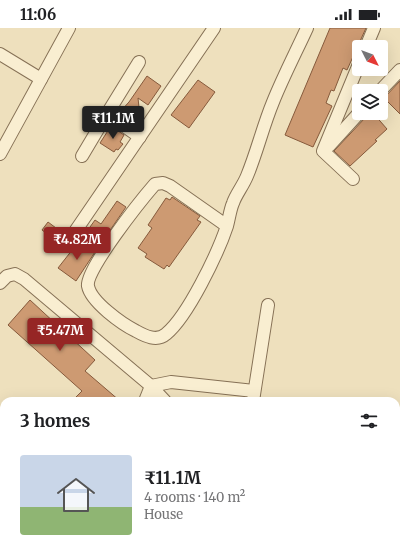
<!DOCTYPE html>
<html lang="en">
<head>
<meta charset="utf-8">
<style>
	:root { --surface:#fff; --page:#f2f2f2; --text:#202124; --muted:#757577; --line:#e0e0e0; --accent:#962625 }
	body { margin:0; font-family:Merriweather,serif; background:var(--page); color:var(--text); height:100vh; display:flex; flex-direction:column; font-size:15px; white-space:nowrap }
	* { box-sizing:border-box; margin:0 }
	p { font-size:13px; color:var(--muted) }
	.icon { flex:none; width:22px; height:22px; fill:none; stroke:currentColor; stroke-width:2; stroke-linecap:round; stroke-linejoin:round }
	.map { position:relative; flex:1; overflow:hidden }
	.side { position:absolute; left:0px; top:369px; width:400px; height:156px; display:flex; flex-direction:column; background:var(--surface); border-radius:12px 12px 0 0; box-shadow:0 4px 16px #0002 }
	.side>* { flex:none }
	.needle { width:26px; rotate:132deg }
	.buttons { position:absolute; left:352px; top:12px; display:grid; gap:8px }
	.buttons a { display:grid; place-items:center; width:36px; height:36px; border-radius:4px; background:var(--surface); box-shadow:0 4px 16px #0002; font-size:20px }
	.price { position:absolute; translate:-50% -34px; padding:0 9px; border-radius:4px; background:var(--accent); color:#fff; font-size:13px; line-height:26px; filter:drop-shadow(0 1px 2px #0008) }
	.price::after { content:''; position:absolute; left:50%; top:24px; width:12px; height:9px; margin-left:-6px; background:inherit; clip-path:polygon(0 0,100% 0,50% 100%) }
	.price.current { background:#222; color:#fff }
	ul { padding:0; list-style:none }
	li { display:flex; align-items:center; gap:12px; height:100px; padding:0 20px }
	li+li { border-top:1px solid var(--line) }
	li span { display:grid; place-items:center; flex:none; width:112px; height:80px; border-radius:4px; color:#555 }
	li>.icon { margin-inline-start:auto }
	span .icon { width:48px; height:48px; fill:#fffc; stroke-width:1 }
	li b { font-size:17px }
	h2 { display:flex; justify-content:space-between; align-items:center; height:48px; padding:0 20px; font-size:17px }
	.status { display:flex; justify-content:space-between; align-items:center; height:28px; padding:0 20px; background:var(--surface); direction:ltr }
	.status svg { height:11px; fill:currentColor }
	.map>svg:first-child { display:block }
	.building { fill:#cd9a72; stroke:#865a3c }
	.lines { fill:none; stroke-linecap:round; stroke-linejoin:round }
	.minor-casing { stroke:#867156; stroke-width:14 }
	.minor { stroke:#f9eed1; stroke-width:12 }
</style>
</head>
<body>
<div class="status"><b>11:06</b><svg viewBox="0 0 49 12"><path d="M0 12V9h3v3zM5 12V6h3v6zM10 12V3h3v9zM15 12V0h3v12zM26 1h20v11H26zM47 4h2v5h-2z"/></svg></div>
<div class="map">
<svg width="400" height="525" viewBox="0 0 400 525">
	<rect width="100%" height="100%" fill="#eee0bd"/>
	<g class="building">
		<path d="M 330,0 L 366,0 L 347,42 L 343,40 L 334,63 L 331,62 L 326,75 L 332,78 L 313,119 L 285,107 Z"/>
		<path d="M 147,48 L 161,58 L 148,77 L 138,70 L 140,89 L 134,96 L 119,85 L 129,74 Z"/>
		<path d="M 198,52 L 215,64 L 189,100 L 171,87 Z"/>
		<path d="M 400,53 L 400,86 L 384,70 Z"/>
		<path d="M 366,85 L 373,85 L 387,101 L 375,112 L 377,113 L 350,138 L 334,123 L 365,90 Z"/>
		<path d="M 111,98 L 124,107 L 120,114 L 123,116 L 118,122 L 116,121 L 114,124 L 100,115 Z"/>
		<path d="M 172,169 L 200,188 L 197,192 L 201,194 L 169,239 L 167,237 L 164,241 L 145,229 L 147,226 L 138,220 L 152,200 L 148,197 L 166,170 L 170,172 Z"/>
		<path d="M 117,173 L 126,179 L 104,211 L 95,205 L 96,203 L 90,199 L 95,192 L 101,196 Z"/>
		<path d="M 48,194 L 60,203 L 54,211 L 42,202 Z"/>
		<path d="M 80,212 L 95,224 L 76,253 L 58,240 Z"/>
		<path d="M 30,272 L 95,332 L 85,343 L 120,373 L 72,373 L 82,363 L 8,297 Z"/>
	</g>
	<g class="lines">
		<g class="minor-casing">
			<g id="minor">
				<path d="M 366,19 L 374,0"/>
				<path d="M 0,26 L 41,51"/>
				<path d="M 380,63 L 400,42"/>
				<path d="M 107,86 L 139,34"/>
				<path d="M 329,118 L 359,85"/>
				<path d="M 0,126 L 69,0"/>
				<path d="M 82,128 L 107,86 L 140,109"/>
				<path d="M 353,151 L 323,123 L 359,36"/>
				<path d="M 227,198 L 170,158 L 163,155 L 155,156 C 142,171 85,242 88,258 C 91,274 122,296 136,303 C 145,308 157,314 166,306 C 188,288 218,225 227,198 C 229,191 230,182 233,175 C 236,166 243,158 247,148 C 257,124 263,98 273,74 C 283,49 296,24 307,0"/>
				<path d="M 72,208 L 214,0"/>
				<path d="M 0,255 L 7,248 L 15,246 L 24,251 L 151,358 L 165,373"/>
				<path d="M 151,358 L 171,354 L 254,363"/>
				<path d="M 145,373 L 151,358"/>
				<path d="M 253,373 L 268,277"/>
				<path d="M 0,452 L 4,456"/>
				<path d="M 0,489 L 2,492"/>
				<path d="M 141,521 L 142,525"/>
				<path d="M 206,525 L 207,521"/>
				<path d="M 232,525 L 233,521"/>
			</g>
		</g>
		<use href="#minor" class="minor"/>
	</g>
</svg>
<div class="buttons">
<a><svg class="needle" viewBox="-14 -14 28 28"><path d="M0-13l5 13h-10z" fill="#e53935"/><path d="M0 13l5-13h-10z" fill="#757577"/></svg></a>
<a><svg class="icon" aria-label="layers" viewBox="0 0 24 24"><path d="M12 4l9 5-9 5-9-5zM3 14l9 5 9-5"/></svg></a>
</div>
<b class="price current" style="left:113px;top:112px">₹11.1M</b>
<b class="price" style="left:77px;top:233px">₹4.82M</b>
<b class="price" style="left:60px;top:324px">₹5.47M</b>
<section class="side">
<h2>3 homes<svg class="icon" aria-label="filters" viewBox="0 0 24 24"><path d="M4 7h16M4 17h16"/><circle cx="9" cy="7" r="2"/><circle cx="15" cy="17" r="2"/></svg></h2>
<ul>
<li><span style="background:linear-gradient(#c9d6e8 65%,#8fb573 0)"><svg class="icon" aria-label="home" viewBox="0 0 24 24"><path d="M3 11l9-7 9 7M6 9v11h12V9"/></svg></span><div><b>₹11.1M</b><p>4 rooms · 140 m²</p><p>House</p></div></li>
</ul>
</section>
</div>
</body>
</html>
